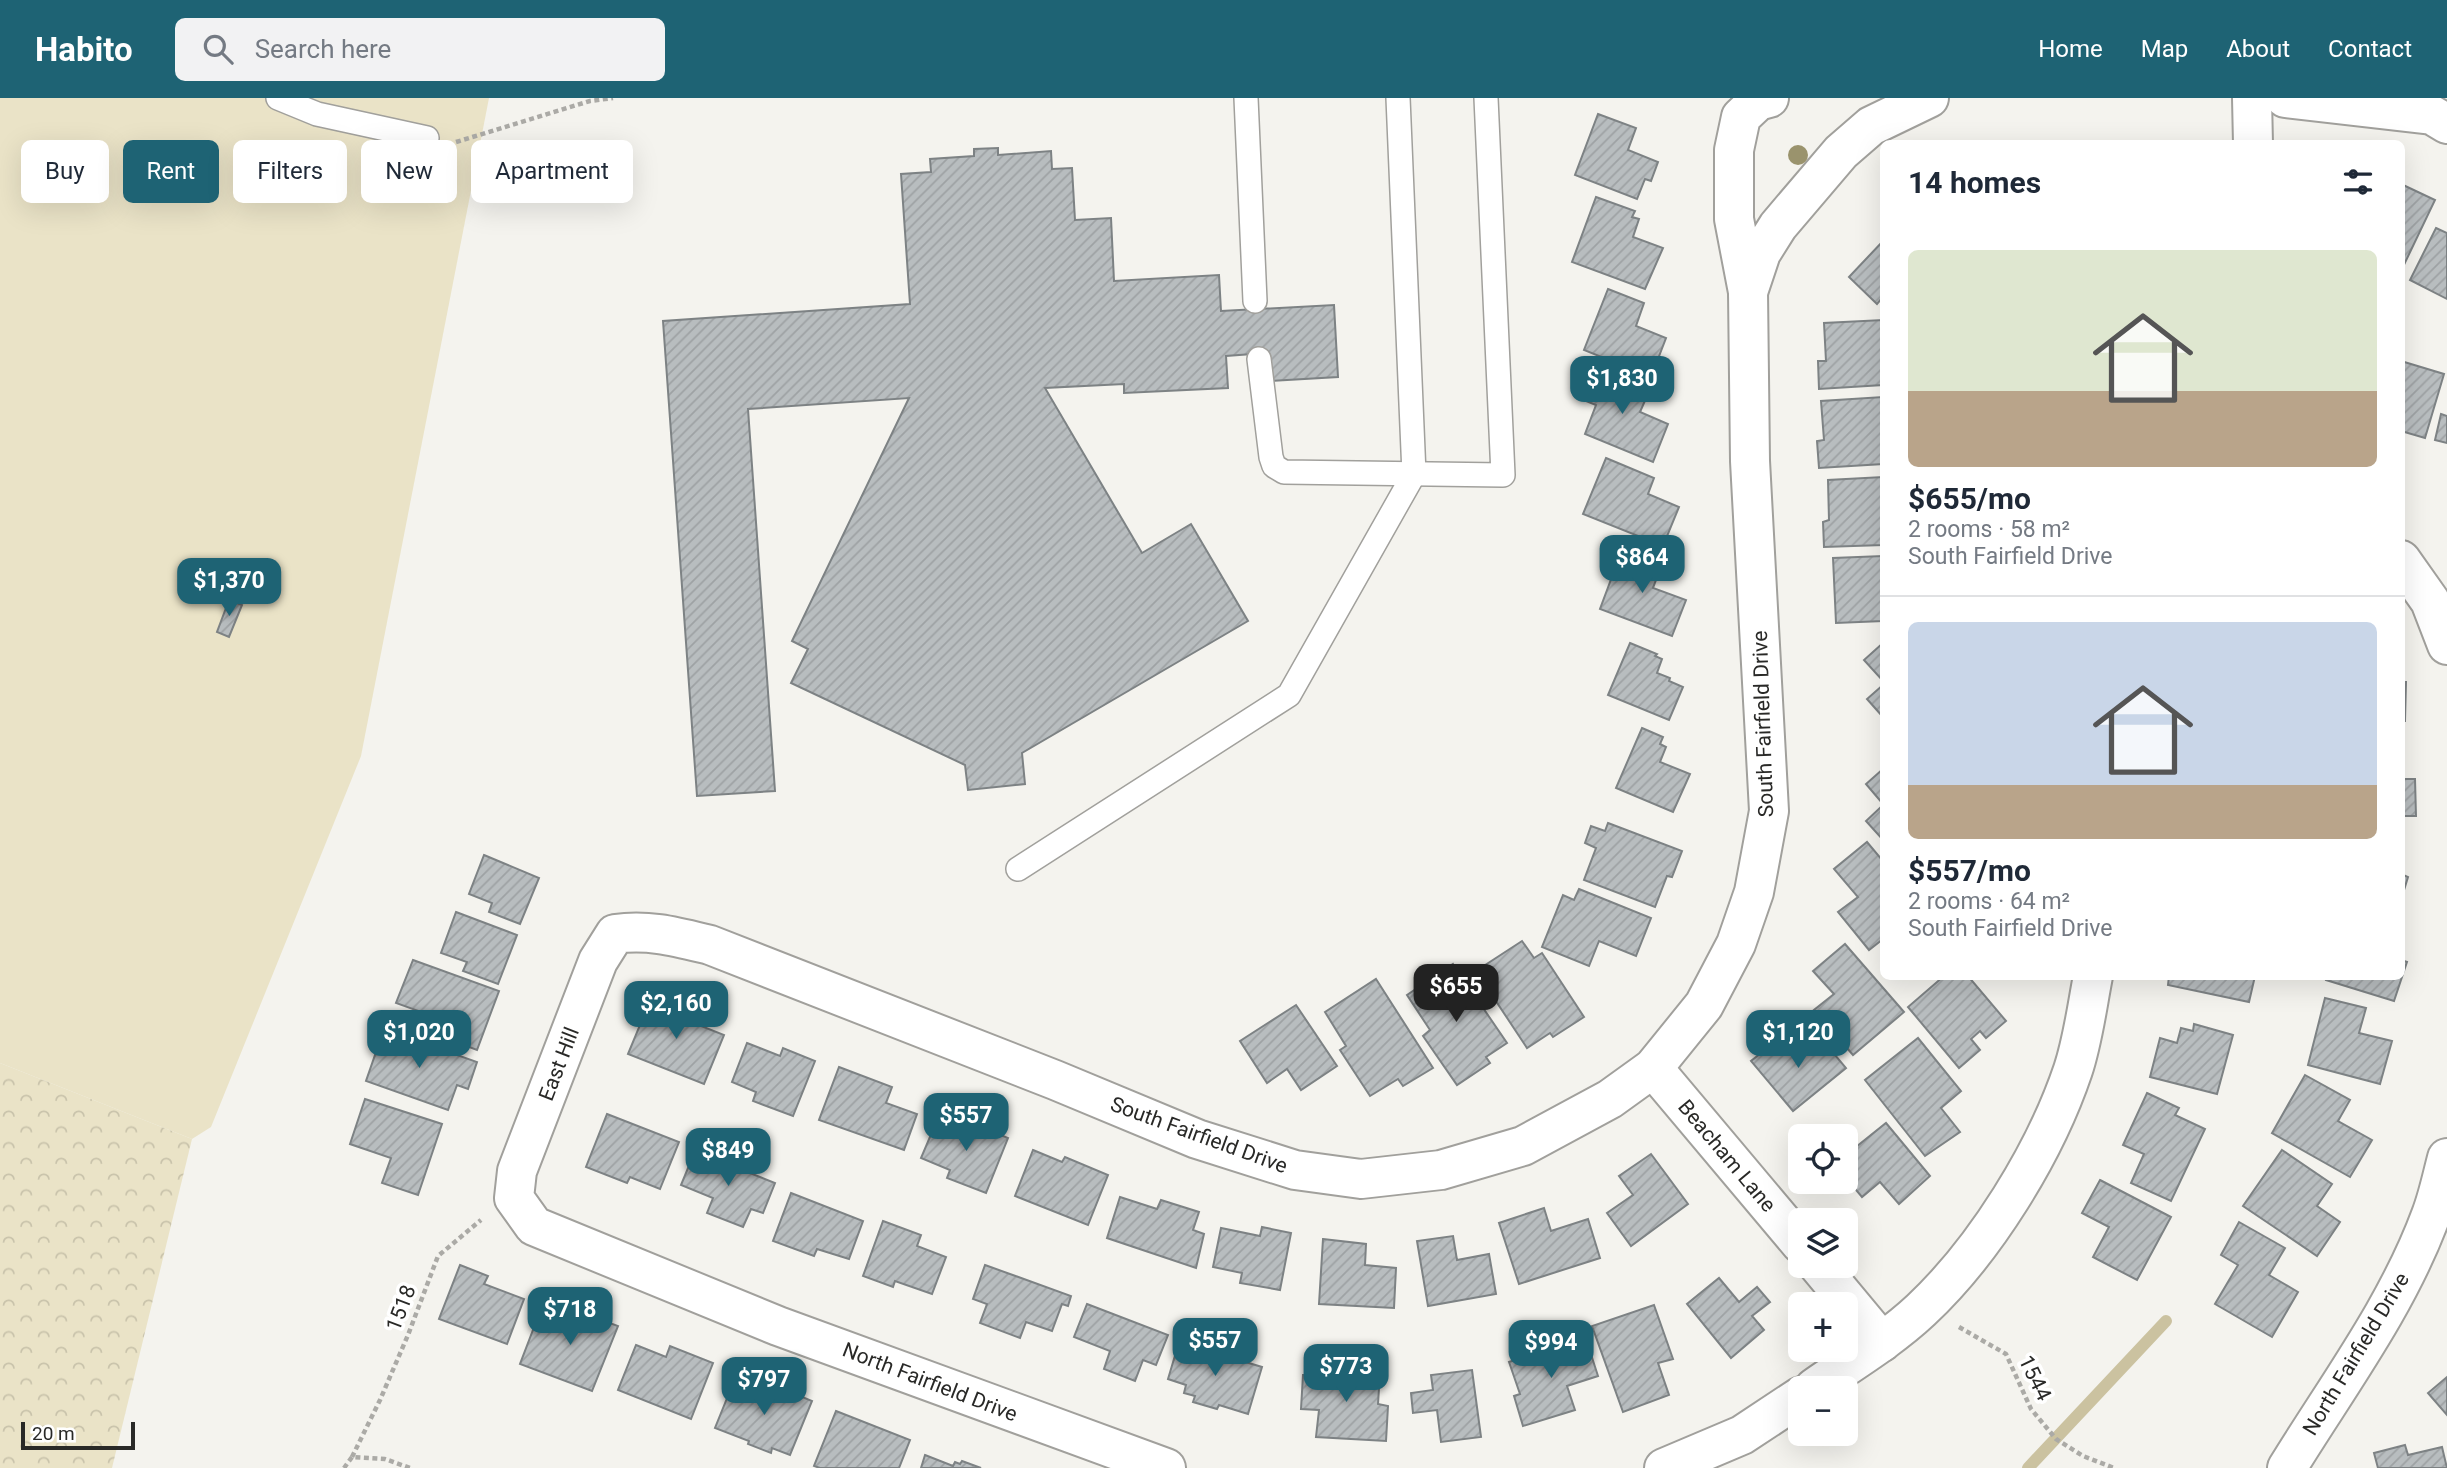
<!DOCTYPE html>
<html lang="en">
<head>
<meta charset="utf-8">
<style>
	:root { --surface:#fff; --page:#f2f2f3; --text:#1f2937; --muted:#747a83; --line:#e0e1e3; --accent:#1e6374 }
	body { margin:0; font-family:Roboto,sans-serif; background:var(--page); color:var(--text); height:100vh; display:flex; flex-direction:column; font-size:26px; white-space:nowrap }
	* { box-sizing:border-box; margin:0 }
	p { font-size:23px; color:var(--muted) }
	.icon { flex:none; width:38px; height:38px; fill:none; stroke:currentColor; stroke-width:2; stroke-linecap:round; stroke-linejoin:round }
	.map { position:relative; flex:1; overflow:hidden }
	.details { position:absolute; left:1880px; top:42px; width:525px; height:840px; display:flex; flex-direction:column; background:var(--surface); border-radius:10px; box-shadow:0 7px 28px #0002 }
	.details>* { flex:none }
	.guide { position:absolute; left:21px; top:42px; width:665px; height:63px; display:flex; gap:14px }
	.tools { position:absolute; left:1788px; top:1026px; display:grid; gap:14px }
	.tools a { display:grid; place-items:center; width:70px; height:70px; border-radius:10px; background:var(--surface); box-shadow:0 7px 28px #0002; font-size:35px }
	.scale { position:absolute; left:21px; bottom:18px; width:114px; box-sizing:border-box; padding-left:7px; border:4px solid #292927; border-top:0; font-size:19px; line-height:24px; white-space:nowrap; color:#292927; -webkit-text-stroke:5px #fff; paint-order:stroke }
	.price { position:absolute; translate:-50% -60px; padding:0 16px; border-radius:14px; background:var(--accent); color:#fff; font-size:23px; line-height:46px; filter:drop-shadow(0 2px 4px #0008) }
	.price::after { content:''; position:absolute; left:50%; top:42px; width:21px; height:16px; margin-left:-10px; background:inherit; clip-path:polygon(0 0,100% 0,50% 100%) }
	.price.on { background:#222; color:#fff }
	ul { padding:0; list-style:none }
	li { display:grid; align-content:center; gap:14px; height:371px; padding:0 28px }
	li+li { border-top:2px solid var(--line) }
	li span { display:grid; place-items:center; height:217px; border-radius:10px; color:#555 }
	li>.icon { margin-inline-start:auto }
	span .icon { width:126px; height:126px; fill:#fffc; stroke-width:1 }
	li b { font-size:30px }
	h2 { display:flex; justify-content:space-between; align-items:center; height:84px; padding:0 28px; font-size:30px }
	.pill { padding:0 24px; border-radius:10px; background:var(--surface); box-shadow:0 7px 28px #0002; font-size:24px; line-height:63px }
	.pill.on { background:var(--accent); color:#fff }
	header { display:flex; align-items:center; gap:42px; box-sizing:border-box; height:98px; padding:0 35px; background:var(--accent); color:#fff }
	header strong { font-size:33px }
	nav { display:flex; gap:38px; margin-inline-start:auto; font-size:24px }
	.search { width:490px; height:63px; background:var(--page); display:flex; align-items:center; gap:18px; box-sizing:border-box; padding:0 24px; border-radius:10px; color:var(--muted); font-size:26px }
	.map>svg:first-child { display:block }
	.grass { fill:#eae3c7 }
	.forest { fill:url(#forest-crowns) }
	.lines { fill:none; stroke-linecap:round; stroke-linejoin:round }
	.stream { stroke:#cbc2a0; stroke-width:12 }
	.building { fill:url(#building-hatch); stroke:#7d8284; stroke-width:2 }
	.service-casing { stroke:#a1a09c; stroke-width:26 }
	.minor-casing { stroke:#a1a09c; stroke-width:42 }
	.path { stroke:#abaaa6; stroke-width:4.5; stroke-dasharray:5 3.5; stroke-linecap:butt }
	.service { stroke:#fff; stroke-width:23 }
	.minor { stroke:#fff; stroke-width:38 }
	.tree { fill:#9a936d }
	.labels { text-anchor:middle; stroke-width:7; stroke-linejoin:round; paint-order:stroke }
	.street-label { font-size:21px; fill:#292927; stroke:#fff }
</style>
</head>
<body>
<header>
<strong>Habito</strong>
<div class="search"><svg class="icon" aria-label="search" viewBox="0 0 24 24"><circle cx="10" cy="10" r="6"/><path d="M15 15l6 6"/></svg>Search here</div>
<nav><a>Home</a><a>Map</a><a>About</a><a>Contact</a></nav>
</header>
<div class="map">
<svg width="2447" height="1370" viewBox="0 0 2447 1370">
	<defs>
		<pattern id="forest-crowns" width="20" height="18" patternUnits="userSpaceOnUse" patternTransform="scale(1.75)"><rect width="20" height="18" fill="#eae3c7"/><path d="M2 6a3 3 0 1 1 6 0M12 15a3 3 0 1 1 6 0" fill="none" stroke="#c9c3ab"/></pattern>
		<pattern id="building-hatch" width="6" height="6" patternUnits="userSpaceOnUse" patternTransform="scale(1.75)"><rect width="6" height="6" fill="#b8bdbf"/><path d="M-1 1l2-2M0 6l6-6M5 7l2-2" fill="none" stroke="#9ea2a4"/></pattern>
	</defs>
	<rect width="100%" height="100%" fill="#f4f3ee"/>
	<path class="grass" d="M 0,0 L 489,0 L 361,658 L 211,1029 L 192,1041 L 0,965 Z"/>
	<path class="forest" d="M 0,965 L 192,1041 L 112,1370 L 0,1370 Z"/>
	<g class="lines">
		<path class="stream" d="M 2028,1370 L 2166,1223"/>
	</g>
	<g class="building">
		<path d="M 1598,16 L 1636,30 L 1628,52 L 1658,64 L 1651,83 L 1645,81 L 1637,101 L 1575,77 Z"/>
		<path d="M 998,50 L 998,57 L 1051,53 L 1052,71 L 1072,70 L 1075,122 L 1111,120 L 1114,183 L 1219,177 L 1221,213 L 1334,207 L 1338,279 L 1268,283 L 1266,255 L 1226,258 L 1228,290 L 1124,295 L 1124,286 L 1045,290 L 1142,455 L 1191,426 L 1248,523 L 1022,655 L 1025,686 L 968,692 L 965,667 L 791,585 L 808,551 L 792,543 L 909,300 L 748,311 L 775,693 L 697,698 L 663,223 L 910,206 L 901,76 L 931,74 L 930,61 L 974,58 L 974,51 Z"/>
		<path d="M 2401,86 L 2435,102 L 2401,173 Z"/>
		<path d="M 1596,99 L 1635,113 L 1632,119 L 1639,121 L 1633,139 L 1663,150 L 1645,191 L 1572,164 Z"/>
		<path d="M 2436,130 L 2447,135 L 2447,201 L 2410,182 Z"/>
		<path d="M 1883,143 L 1883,199 L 1877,206 L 1849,179 Z"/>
		<path d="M 1608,191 L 1644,205 L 1636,228 L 1666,240 L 1651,279 L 1584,252 Z"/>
		<path d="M 1883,222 L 1883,287 L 1819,291 L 1818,263 L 1826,263 L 1824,225 Z"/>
		<path d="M 2401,263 L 2444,276 L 2425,340 L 2401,333 Z"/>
		<path d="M 1595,269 L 1643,288 L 1640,295 L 1647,298 L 1640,314 L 1668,326 L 1653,364 L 1585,336 L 1596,307 L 1581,301 Z"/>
		<path d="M 1883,299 L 1883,366 L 1819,370 L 1817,343 L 1824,342 L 1821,303 Z"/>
		<path d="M 2441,316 L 2447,318 L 2447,345 L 2435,342 Z"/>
		<path d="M 1606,360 L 1654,380 L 1648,396 L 1679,409 L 1663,448 L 1583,416 Z"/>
		<path d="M 1883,379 L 1883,447 L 1824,449 L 1823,424 L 1829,422 L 1828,382 Z"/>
		<path d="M 1622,452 L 1662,466 L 1653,490 L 1686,502 L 1672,538 L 1600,511 Z"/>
		<path d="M 1883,458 L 1883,523 L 1836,525 L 1833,460 Z"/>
		<path d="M 229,502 L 242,507 L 229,539 L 217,534 Z"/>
		<path d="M 1630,545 L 1657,556 L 1655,558 L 1662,561 L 1657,575 L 1670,580 L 1669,583 L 1683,589 L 1669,622 L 1608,597 Z"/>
		<path d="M 1883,545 L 1883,583 L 1864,562 Z"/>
		<path d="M 2401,584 L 2406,584 L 2405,623 L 2401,623 Z"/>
		<path d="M 1883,587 L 1883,619 L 1867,601 Z"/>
		<path d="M 1642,630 L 1663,639 L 1660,646 L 1666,649 L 1660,664 L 1690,676 L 1673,714 L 1616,690 Z"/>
		<path d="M 1883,671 L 1883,706 L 1866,686 Z"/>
		<path d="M 2401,681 L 2415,681 L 2416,718 L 2401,718 Z"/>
		<path d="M 1883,707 L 1883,742 L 1866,723 Z"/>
		<path d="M 1608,725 L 1682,753 L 1672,779 L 1667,778 L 1655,809 L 1584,782 L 1596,750 L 1585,745 L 1591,728 L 1605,733 Z"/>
		<path d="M 1867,744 L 1883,763 L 1883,841 L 1869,852 L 1838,814 L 1858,799 L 1834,771 Z"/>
		<path d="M 484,757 L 539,780 L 520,826 L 489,814 L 492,805 L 469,796 Z"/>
		<path d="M 2401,776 L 2408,779 L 2401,802 Z"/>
		<path d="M 1579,791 L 1651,820 L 1636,858 L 1599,843 L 1589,868 L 1542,849 L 1563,797 L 1574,802 Z"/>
		<path d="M 456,814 L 517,837 L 498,886 L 463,873 L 467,864 L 441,855 Z"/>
		<path d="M 1522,843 L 1534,860 L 1542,855 L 1584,919 L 1553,939 L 1550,935 L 1527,950 L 1476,873 Z"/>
		<path d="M 1845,846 L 1904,914 L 1853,957 L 1814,912 L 1834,896 L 1813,873 Z"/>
		<path d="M 413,862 L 499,893 L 477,952 L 432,935 L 438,920 L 396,905 Z"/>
		<path d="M 2401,862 L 2407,864 L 2394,903 L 2326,882 L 2327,878 L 2401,878 Z"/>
		<path d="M 1453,866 L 1507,945 L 1486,959 L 1490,965 L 1457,987 L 1423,938 L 1430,932 L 1407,897 Z"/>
		<path d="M 1944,878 L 1968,878 L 2006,923 L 1986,940 L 1980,933 L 1971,941 L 1980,952 L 1959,970 L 1908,909 Z"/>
		<path d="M 2169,878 L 2255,878 L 2249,904 L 2168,887 Z"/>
		<path d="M 1376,881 L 1433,970 L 1403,988 L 1398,981 L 1370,998 L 1340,952 L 1346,948 L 1325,914 Z"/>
		<path d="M 652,898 L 695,915 L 691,924 L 724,937 L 704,986 L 628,956 Z"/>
		<path d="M 2325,900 L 2366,910 L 2359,935 L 2392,943 L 2380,986 L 2308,967 Z"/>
		<path d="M 1296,907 L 1337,968 L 1301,992 L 1287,971 L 1267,985 L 1240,943 Z"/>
		<path d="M 2194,926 L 2233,937 L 2217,996 L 2150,979 L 2160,940 L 2177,945 L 2181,930 L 2193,933 Z"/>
		<path d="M 384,931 L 477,964 L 468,991 L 457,987 L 448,1012 L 366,983 Z"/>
		<path d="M 1819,938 L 1846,970 L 1793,1013 L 1751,963 L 1779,941 L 1794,958 Z"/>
		<path d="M 1918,940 L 1961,993 L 1941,1010 L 1960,1034 L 1925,1058 L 1865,982 Z"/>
		<path d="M 747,945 L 780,958 L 783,950 L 815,963 L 793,1018 L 753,1003 L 756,994 L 732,984 Z"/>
		<path d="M 839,969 L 892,989 L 886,1005 L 917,1016 L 904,1052 L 819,1022 Z"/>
		<path d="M 2305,977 L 2350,1002 L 2338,1023 L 2372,1042 L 2350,1079 L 2272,1035 Z"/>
		<path d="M 2147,995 L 2179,1010 L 2175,1017 L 2205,1031 L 2171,1103 L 2131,1085 L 2144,1056 L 2123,1047 Z"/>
		<path d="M 365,1001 L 442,1026 L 418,1097 L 382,1085 L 391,1060 L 350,1046 Z"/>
		<path d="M 607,1016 L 679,1044 L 660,1091 L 630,1079 L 627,1085 L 586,1069 Z"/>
		<path d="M 938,1020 L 973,1034 L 977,1027 L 1008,1040 L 986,1095 L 947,1080 L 950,1072 L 921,1060 Z"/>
		<path d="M 1886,1025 L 1930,1078 L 1899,1106 L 1880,1084 L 1862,1099 L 1846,1080 L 1846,1057 Z"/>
		<path d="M 1033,1052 L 1062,1064 L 1065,1059 L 1108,1077 L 1088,1127 L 1015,1098 Z"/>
		<path d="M 2282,1052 L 2332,1086 L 2317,1108 L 2340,1124 L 2317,1158 L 2243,1108 Z"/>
		<path d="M 695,1053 L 775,1085 L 763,1115 L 751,1111 L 743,1129 L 707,1115 L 713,1100 L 681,1087 Z"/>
		<path d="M 1651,1056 L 1688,1106 L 1631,1148 L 1607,1115 L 1633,1097 L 1619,1078 Z"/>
		<path d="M 2100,1082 L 2171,1119 L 2137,1182 L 2093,1159 L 2109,1129 L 2082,1115 Z"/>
		<path d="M 791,1095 L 863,1123 L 849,1161 L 817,1151 L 814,1158 L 773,1143 Z"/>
		<path d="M 1120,1099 L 1157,1111 L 1161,1102 L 1199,1114 L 1193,1132 L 1204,1136 L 1196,1170 L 1107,1140 Z"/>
		<path d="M 1544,1110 L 1551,1133 L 1588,1121 L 1600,1160 L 1519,1186 L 1499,1125 Z"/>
		<path d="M 883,1123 L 921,1137 L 917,1148 L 946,1159 L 932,1196 L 895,1183 L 893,1189 L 863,1178 Z"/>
		<path d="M 2239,1124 L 2285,1150 L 2269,1177 L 2298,1194 L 2272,1239 L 2215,1206 L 2238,1167 L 2221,1157 Z"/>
		<path d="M 1262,1129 L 1291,1135 L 1280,1192 L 1240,1185 L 1242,1175 L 1213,1169 L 1221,1130 L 1260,1138 Z"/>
		<path d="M 1453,1138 L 1457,1162 L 1489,1156 L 1496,1196 L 1428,1208 L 1417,1143 Z"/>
		<path d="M 1323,1141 L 1366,1146 L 1365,1167 L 1396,1170 L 1394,1210 L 1319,1206 Z"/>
		<path d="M 460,1167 L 488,1178 L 484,1186 L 524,1201 L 507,1246 L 439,1221 Z"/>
		<path d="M 985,1167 L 1071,1198 L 1068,1208 L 1062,1206 L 1052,1233 L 1026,1224 L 1020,1240 L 980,1225 L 987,1206 L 973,1201 Z"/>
		<path d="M 1719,1180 L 1739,1204 L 1757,1189 L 1770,1204 L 1752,1218 L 1764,1232 L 1731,1260 L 1687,1206 Z"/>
		<path d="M 1087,1206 L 1168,1237 L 1156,1267 L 1143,1262 L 1135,1283 L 1104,1271 L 1110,1253 L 1074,1239 Z"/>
		<path d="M 1654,1207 L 1673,1261 L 1658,1265 L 1669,1297 L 1623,1314 L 1592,1228 Z"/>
		<path d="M 541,1211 L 571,1222 L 575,1212 L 618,1228 L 592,1293 L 520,1266 Z"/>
		<path d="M 1581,1241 L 1583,1246 L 1588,1247 L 1598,1278 L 1567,1288 L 1575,1312 L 1523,1328 L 1514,1298 L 1520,1296 L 1509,1264 Z"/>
		<path d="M 1179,1244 L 1262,1269 L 1248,1316 L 1219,1307 L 1217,1311 L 1193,1304 L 1195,1298 L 1184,1295 L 1186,1287 L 1168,1281 Z"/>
		<path d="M 636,1247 L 666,1259 L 670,1248 L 713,1265 L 691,1321 L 618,1292 Z"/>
		<path d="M 1311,1270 L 1380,1275 L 1378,1306 L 1388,1308 L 1386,1343 L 1316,1339 L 1319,1312 L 1301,1311 L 1303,1277 L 1310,1277 Z"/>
		<path d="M 1472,1272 L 1481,1339 L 1441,1344 L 1437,1312 L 1413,1315 L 1411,1295 L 1433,1292 L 1431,1277 Z"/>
		<path d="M 2447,1279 L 2447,1317 L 2428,1295 Z"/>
		<path d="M 734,1283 L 765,1296 L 769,1285 L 812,1303 L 790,1357 L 772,1350 L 771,1355 L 748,1346 L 749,1343 L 715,1330 Z"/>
		<path d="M 836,1313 L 910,1342 L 899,1370 L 820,1370 L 814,1368 Z"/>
		<path d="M 2405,1347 L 2408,1357 L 2442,1349 L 2447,1370 L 2378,1370 L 2374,1355 Z"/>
		<path d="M 925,1357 L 953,1368 L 955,1364 L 960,1366 L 962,1363 L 981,1370 L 921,1370 Z"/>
	</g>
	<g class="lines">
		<g class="service-casing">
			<g id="service">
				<path d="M 278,0 L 317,16 L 427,40"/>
				<path d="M 1246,0 L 1255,203"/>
				<path d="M 1259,261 L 1271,359 L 1274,368 L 1284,374 L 1503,377 L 1486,0"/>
				<path d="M 1018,771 L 1289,597 L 1414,376 L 1398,0"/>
			</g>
		</g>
		<g class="minor-casing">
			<g id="minor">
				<path d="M 2252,0 L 2253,46"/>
				<path d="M 2285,0 L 2432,17 L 2447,26"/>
				<path d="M 1748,194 L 1761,155 L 1778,128 L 1841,54 L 1871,28 L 1929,0"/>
				<path d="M 2401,462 L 2430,503 L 2447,547"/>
				<path d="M 1653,970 L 1801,1146"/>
				<path d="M 1818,1167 L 1882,1244"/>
				<path d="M 1814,1290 C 1850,1265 1889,1242 1921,1212 C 1985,1152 2045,1055 2073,972 C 2083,942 2087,909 2093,878"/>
				<path d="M 1166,1370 L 778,1228 L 534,1128 L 514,1100 L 517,1073 L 598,863 L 615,836 C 649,831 677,839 710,847 L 1055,982 L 1197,1041 L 1295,1072 L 1361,1081 L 1441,1072 L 1523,1048 L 1610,1001 L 1653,970 L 1704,907 L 1736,846 L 1754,794 L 1769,713 L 1750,363 L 1748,194 L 1734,121 L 1734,52 L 1741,19 L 1758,3 L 1769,0"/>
				<path d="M 1664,1370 L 1742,1337 L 1801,1298"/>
				<path d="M 2287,1370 C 2338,1287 2397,1209 2431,1117 C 2438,1099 2442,1079 2447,1060"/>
			</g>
		</g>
		<g class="path">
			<path d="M 456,44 L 590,3 L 613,0"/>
			<path d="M 1959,1229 L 2006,1256 L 2031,1311 L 2056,1341 L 2083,1358 L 2114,1370"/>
			<path d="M 352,1359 L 380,1302 L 408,1237 L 438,1158 L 481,1122"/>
			<path d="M 344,1370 L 352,1359 L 385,1361 L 410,1370"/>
		</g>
		<use href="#service" class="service"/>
		<use href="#minor" class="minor"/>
	</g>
	<circle class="tree" cx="1798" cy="57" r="10"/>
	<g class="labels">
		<g class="street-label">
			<text transform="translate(1763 626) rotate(-92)" y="7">South Fairfield Drive</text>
			<text transform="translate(559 966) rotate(-69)" y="7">East Hill</text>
			<text transform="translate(1199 1037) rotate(20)" y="7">South Fairfield Drive</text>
			<text transform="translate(1727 1058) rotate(50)" y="7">Beacham Lane</text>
			<text transform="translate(401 1210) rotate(-69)" y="7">1518</text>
			<text transform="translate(2356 1256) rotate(-59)" y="7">North Fairfield Drive</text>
			<text transform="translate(2035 1280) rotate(64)" y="7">1544</text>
			<text transform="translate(930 1284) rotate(21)" y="7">North Fairfield Drive</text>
		</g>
	</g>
</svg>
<div class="tools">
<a><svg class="icon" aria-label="locate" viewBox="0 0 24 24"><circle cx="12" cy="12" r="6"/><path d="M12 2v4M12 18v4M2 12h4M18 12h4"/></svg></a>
<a><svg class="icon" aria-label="layers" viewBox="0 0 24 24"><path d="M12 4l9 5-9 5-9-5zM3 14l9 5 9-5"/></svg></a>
<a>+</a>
<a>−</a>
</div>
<div class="scale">20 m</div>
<b class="price" style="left:1622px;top:318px">$1,830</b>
<b class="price" style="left:1642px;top:497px">$864</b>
<b class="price" style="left:229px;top:520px">$1,370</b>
<b class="price on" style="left:1456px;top:926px">$655</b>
<b class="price" style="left:676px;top:943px">$2,160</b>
<b class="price" style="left:419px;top:972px">$1,020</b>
<b class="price" style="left:1798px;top:972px">$1,120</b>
<b class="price" style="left:966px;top:1055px">$557</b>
<b class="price" style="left:728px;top:1090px">$849</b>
<b class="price" style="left:570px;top:1249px">$718</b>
<b class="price" style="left:1215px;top:1280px">$557</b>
<b class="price" style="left:1551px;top:1282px">$994</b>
<b class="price" style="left:1346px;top:1306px">$773</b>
<b class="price" style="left:764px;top:1319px">$797</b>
<div class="guide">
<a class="pill">Buy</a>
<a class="pill on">Rent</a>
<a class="pill">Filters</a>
<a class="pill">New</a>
<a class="pill">Apartment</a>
</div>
<section class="details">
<h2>14 homes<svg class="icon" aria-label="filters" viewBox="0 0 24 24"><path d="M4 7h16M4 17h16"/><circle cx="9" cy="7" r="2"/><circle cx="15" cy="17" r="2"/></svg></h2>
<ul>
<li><span style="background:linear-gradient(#dfe7d0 65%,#b9a48a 0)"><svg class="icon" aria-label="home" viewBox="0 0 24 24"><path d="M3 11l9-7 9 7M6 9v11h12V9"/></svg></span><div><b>$655/mo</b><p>2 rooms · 58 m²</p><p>South Fairfield Drive</p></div></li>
<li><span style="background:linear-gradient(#c9d6e8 75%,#b9a48a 0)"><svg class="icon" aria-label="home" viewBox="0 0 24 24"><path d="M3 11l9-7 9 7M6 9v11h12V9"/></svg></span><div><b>$557/mo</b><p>2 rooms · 64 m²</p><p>South Fairfield Drive</p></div></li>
</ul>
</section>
</div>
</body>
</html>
